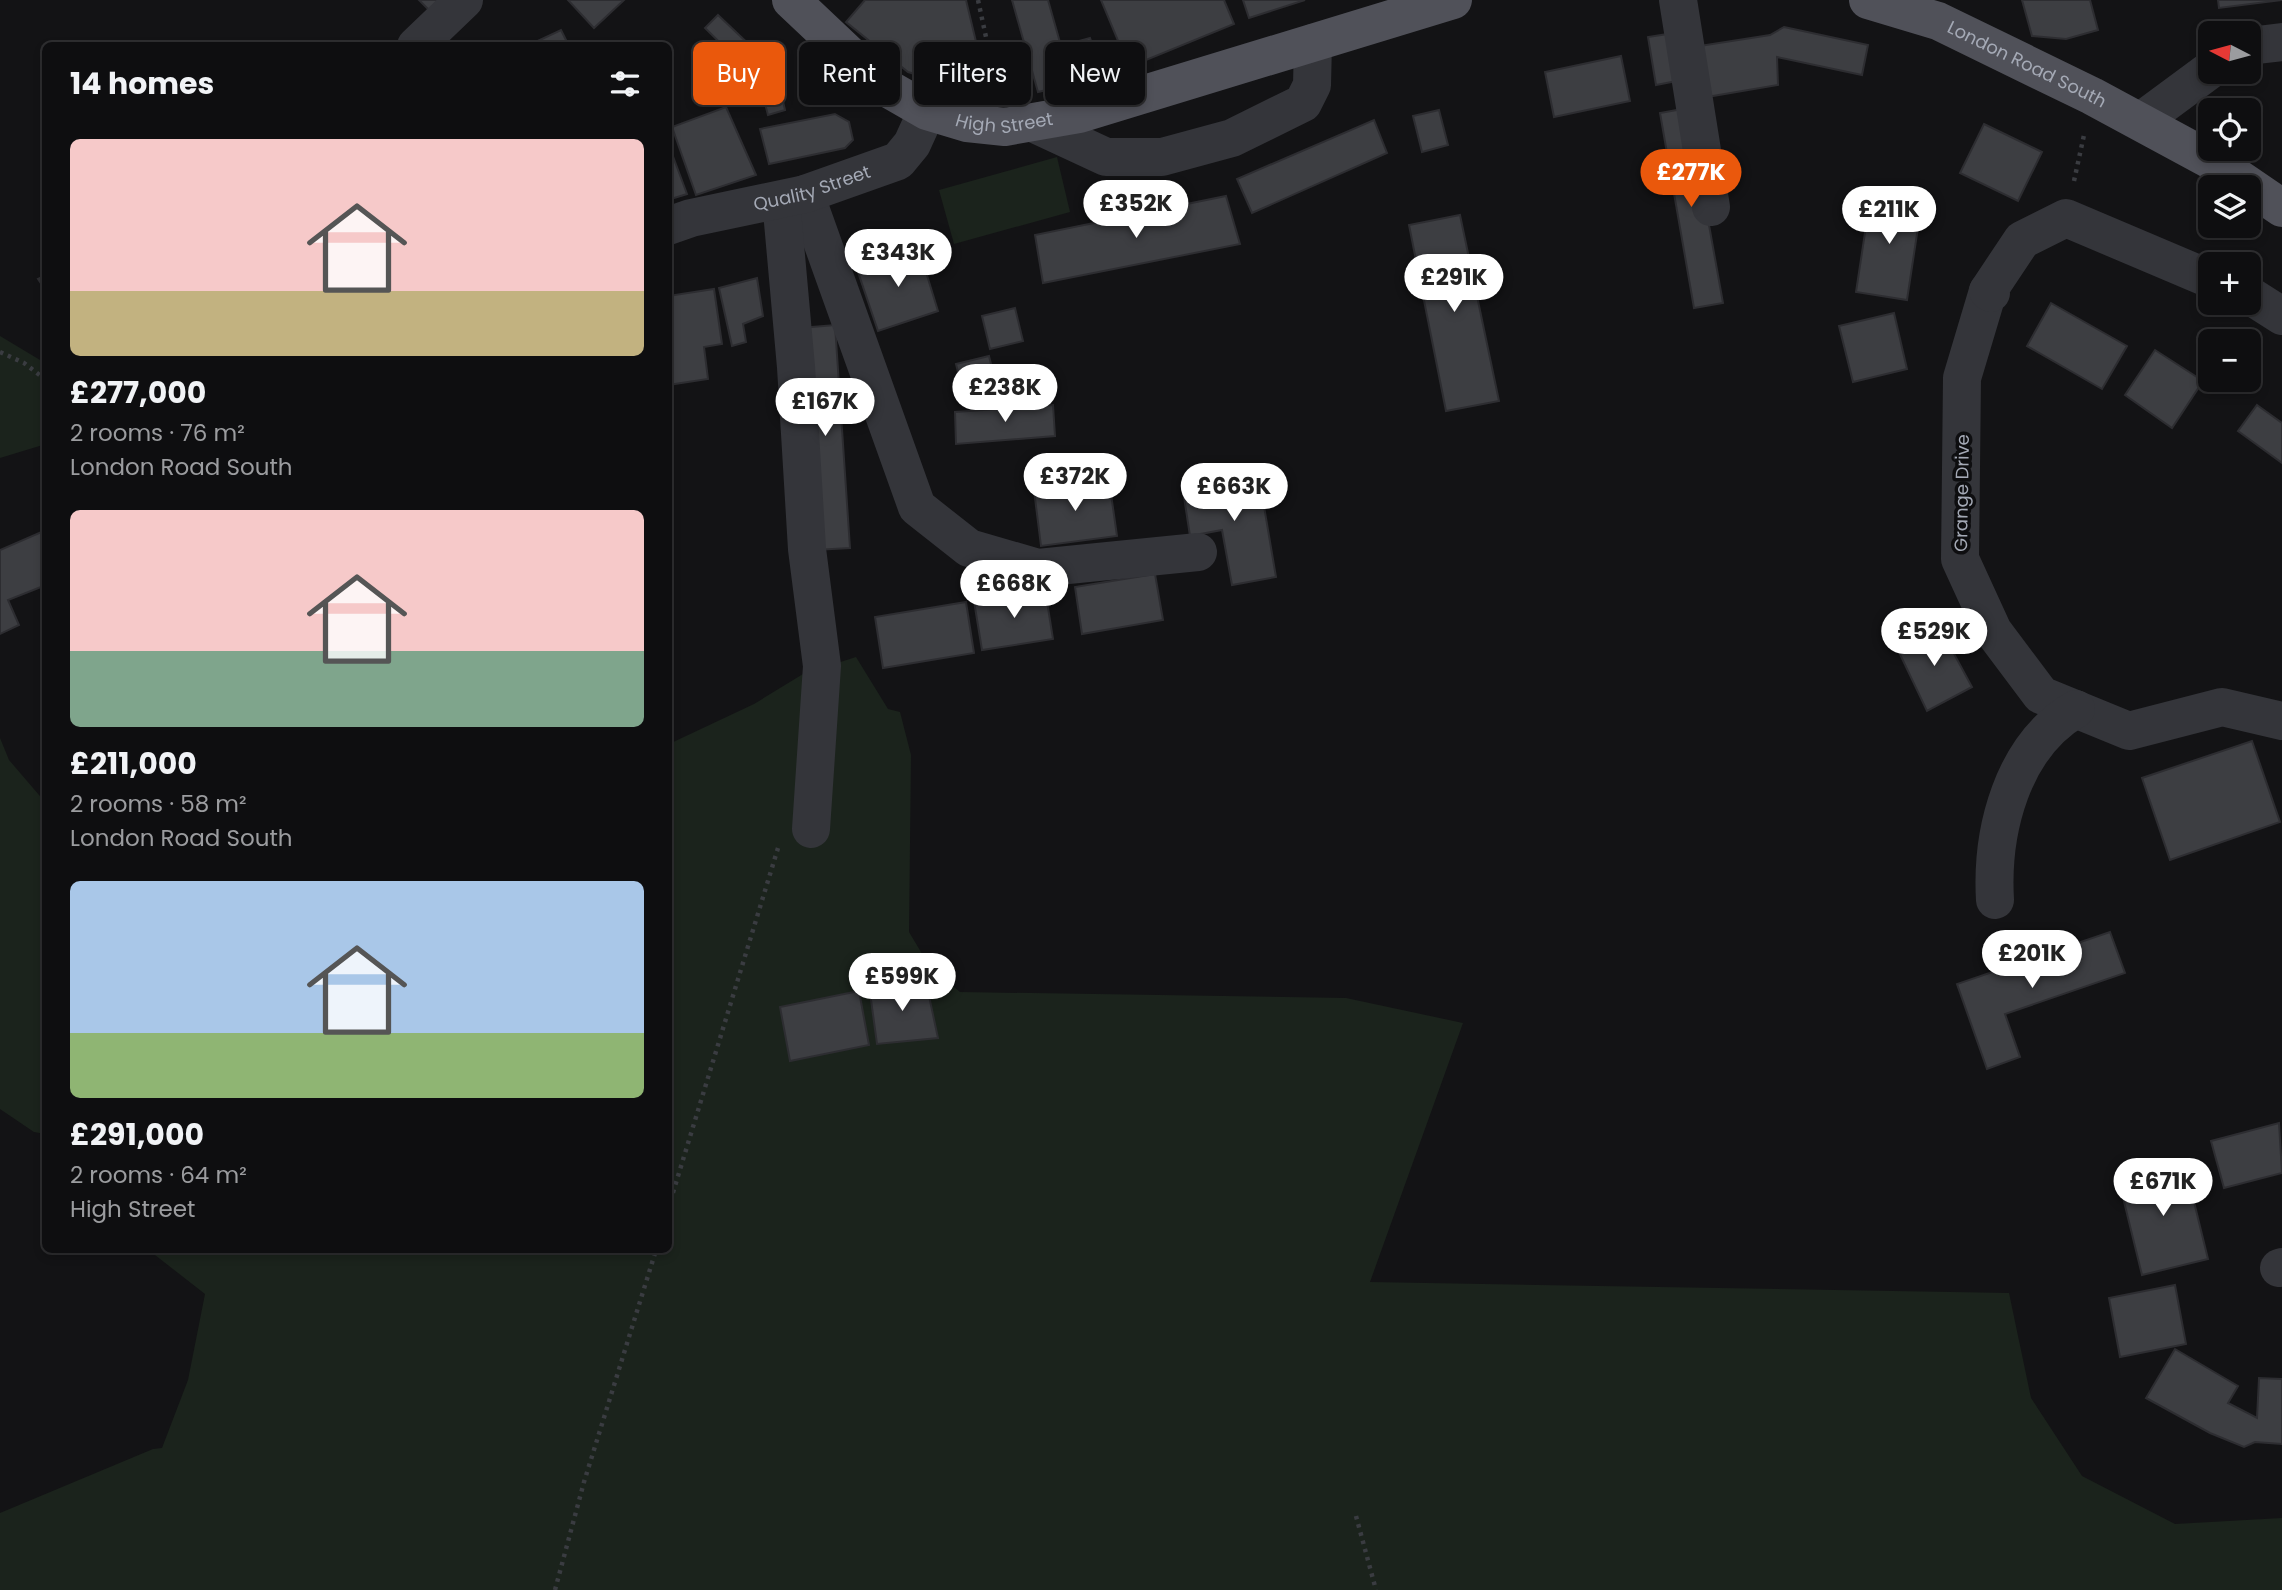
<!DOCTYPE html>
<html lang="en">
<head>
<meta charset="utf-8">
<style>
	:root { --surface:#0e0e10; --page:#171719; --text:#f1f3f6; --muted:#9b9c9f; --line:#2e2e30; --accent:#ea580c }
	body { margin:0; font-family:Poppins,sans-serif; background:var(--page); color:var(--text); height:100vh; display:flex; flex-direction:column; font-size:26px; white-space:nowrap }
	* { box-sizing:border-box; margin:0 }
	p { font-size:23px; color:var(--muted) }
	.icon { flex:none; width:38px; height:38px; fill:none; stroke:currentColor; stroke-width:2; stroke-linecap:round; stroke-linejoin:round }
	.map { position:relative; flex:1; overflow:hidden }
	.drawer { position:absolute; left:42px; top:42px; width:630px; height:1211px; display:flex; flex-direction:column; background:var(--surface); border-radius:10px; box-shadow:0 4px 10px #0003,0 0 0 2px var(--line) }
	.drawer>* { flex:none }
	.guide { position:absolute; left:693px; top:42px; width:665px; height:63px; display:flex; gap:14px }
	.needle { width:46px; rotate:276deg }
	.controls { position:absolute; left:2198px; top:21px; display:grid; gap:14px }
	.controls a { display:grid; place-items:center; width:63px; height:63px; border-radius:10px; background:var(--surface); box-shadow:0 4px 10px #0003,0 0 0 2px var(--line); font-size:35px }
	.price { position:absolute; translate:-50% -60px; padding:0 16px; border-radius:24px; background:#fff; color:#222; font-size:23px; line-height:46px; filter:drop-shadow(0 2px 4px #0008) }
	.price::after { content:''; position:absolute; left:50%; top:42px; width:21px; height:16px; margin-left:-10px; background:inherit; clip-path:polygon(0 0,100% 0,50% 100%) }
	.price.selected { background:var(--accent); color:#fff }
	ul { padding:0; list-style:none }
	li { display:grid; align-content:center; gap:14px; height:371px; padding:0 28px }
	li span { display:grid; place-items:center; height:217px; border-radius:10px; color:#555 }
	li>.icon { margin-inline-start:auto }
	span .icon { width:126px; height:126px; fill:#fffc; stroke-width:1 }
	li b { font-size:30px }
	h2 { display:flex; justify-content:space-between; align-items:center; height:84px; padding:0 28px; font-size:30px }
	.pill { padding:0 24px; border-radius:10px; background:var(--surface); box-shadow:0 4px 10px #0003,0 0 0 2px var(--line); font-size:24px; line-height:63px }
	.pill.selected { background:var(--accent); color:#fff }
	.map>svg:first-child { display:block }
	.green { fill:#1b231c }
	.building { fill:#3d3e42; stroke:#2d2d31; stroke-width:2 }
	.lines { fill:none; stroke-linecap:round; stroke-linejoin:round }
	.path { stroke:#3a3c41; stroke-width:4.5; stroke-dasharray:3.5 5; stroke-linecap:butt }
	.minor { stroke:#34353a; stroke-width:38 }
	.major { stroke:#505159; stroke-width:38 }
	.labels { text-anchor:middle; stroke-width:7; stroke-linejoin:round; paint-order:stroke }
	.street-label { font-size:18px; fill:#a4a9b5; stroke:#0e0e10 }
</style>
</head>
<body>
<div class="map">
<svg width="2282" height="1590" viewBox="0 0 2282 1590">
	<rect width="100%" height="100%" fill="#131315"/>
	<g class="green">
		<path d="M 1057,157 L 1070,212 L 954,244 L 939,190 Z"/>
		<path d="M 0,336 L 45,363 L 46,444 L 0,458 Z"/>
		<path d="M 856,657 L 888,709 L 900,712 L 911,755 L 909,932 L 930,967 L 960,992 L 1346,998 L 1463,1023 L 1370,1282 L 2009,1293 L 2031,1398 L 2082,1476 L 2175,1524 L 2282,1518 L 2282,1590 L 0,1590 L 0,1513 L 153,1449 L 162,1448 L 188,1380 L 205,1294 L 155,1255 L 155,1250 L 668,1250 L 669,744 L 754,704 L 803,674 Z"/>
		<path d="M 0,738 L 9,760 L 45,802 L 45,1134 L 34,1132 L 0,1109 Z"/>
	</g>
	<g class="building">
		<path d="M 419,0 L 452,0 L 435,16 Z"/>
		<path d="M 568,0 L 624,0 L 594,28 Z"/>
		<path d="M 865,0 L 966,0 L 989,96 L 908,72 L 846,22 Z"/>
		<path d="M 1012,0 L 1048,0 L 1061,46 L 1090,38 L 1103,77 L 1038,92 Z"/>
		<path d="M 1101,0 L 1224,0 L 1234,24 L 1129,67 Z"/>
		<path d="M 1243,0 L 1305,0 L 1249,18 Z"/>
		<path d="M 2022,0 L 2090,0 L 2098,30 L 2066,39 L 2032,36 Z"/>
		<path d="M 2218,0 L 2282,0 L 2219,8 Z"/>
		<path d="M 718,15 L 776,70 L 785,110 L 768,115 L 759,81 L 705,28 Z"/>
		<path d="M 1784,27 L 1868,45 L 1862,75 L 1777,57 L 1778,85 L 1701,98 L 1693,47 L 1770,35 Z"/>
		<path d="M 561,30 L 569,46 L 527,46 Z"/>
		<path d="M 1674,33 L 1682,80 L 1656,85 L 1648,37 Z"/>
		<path d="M 1621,56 L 1630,101 L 1554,117 L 1545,72 Z"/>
		<path d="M 726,107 L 756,175 L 696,195 L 672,127 Z"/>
		<path d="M 1688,108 L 1723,303 L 1694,308 L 1660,113 Z"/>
		<path d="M 1439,110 L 1448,145 L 1422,152 L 1413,116 Z"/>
		<path d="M 835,114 L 849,122 L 853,140 L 845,148 L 769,164 L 760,129 Z"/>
		<path d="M 1374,120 L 1387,153 L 1252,213 L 1237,179 Z"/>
		<path d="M 1984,124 L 2042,152 L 2018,201 L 1960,173 Z"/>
		<path d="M 671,151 L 687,194 L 668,200 L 668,152 Z"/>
		<path d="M 1871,193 L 1922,201 L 1907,300 L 1856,292 Z"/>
		<path d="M 1226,196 L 1240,244 L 1043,283 L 1035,235 Z"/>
		<path d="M 1460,215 L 1499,401 L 1446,411 L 1409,225 Z"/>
		<path d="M 918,246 L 938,311 L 878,331 L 857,269 Z"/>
		<path d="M 46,275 L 46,291 L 38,279 Z"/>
		<path d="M 757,278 L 763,316 L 743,324 L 746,342 L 732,346 L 719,288 Z"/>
		<path d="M 714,289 L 722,344 L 704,347 L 708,379 L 668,385 L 668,296 Z"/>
		<path d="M 2051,303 L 2127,346 L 2102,389 L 2027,346 Z"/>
		<path d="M 1015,308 L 1023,341 L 990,349 L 982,316 Z"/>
		<path d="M 1894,313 L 1907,369 L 1853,382 L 1839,326 Z"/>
		<path d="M 835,325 L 850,548 L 815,550 L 800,328 Z"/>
		<path d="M 2155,350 L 2203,381 L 2172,428 L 2125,395 Z"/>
		<path d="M 989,356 L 997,388 L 964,396 L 956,364 Z"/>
		<path d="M 1053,405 L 1055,436 L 956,444 L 955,412 Z"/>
		<path d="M 2257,405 L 2282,423 L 2282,463 L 2238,431 Z"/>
		<path d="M 1258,471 L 1276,577 L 1232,585 L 1222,530 L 1190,536 L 1182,484 Z"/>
		<path d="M 1109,480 L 1117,536 L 1041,546 L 1034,490 Z"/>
		<path d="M 46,530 L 46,585 L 8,600 L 19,625 L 0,634 L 0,550 Z"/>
		<path d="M 1155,574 L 1163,620 L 1082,634 L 1075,587 Z"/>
		<path d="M 1045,589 L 1053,639 L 982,650 L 974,601 Z"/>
		<path d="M 966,602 L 974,653 L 883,668 L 875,617 Z"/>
		<path d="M 1939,626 L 1972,687 L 1927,711 L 1897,648 Z"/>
		<path d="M 2252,741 L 2280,822 L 2170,860 L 2142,778 Z"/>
		<path d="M 2110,932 L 2125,973 L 2005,1014 L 2020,1057 L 1987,1069 L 1957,984 Z"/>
		<path d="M 926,982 L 938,1038 L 877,1044 L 869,985 Z"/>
		<path d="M 859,991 L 869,1045 L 790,1061 L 780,1007 Z"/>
		<path d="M 2279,1123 L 2282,1173 L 2224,1188 L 2211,1141 Z"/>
		<path d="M 2184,1161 L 2208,1259 L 2142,1275 L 2118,1177 Z"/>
		<path d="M 2175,1285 L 2186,1344 L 2120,1357 L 2109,1298 Z"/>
		<path d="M 2175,1349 L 2238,1386 L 2228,1403 L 2257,1418 L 2259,1378 L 2282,1379 L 2282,1444 L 2255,1442 L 2244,1447 L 2210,1433 L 2146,1398 Z"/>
	</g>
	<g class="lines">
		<g class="path">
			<path d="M 978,0 L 997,88"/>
			<path d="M 2074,181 L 2084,135"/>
			<path d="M 0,352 L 24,363 L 46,380"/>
			<path d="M 668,1209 L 778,848"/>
			<path d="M 1356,1516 L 1376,1590"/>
			<path d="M 555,1590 L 584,1482 L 656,1250"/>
		</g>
		<g class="minor">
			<path d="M 1678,0 L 1711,207"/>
			<path d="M 416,46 L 464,0"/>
			<path d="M 2249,46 L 2282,42"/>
			<path d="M 2141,121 L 2210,70"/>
			<path d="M 1035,124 L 1106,157 L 1162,157 L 1232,138 L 1303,103 L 1312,85 L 1313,43"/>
			<path d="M 805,194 L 917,507 L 969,548 L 1038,568 L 1198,552"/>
			<path d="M 781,200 L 796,367 L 807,549 L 822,666 L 811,829"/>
			<path id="s1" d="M 668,226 L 691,218 L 805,194 L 898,161 L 912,144 L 927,111"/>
			<path d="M 1988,291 L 1962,378 L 1960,559 L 1993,631 L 2041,695 L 2129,731 L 2222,707 L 2282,721"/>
			<path d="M 1991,293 L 1988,291 L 2022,240 L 2066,218 L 2210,279"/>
			<path d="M 2249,295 L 2282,316"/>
			<path d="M 1995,900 C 1991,831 2012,746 2076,709"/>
			<path d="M 2279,1268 L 2282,1267"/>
		</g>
		<g class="major">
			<path id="s2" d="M 791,0 L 880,84 L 927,111 L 967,123 L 1005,127 L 1079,114 L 1453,0"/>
			<path id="s3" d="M 1868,0 L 1938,21 L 2092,96 L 2216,163 L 2282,208"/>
		</g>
	</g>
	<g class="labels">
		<g class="street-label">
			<text dy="6" stroke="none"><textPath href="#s3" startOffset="172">London Road South</textPath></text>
			<text dy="6" stroke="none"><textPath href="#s2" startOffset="256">High Street</textPath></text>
			<text dy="6" stroke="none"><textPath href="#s1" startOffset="149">Quality Street</textPath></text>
			<text transform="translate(1962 493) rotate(-89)" y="6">Grange Drive</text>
		</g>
	</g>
</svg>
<div class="controls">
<a><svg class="needle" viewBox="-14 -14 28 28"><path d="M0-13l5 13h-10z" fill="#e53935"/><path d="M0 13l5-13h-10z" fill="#9b9c9f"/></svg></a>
<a><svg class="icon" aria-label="locate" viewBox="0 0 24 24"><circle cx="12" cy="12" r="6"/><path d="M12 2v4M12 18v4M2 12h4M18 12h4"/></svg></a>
<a><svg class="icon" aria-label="layers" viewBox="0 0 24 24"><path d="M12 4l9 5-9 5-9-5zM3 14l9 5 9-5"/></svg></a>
<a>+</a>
<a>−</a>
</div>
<b class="price selected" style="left:1691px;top:209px">£277K</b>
<b class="price" style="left:1136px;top:240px">£352K</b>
<b class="price" style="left:1889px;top:246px">£211K</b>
<b class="price" style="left:898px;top:289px">£343K</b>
<b class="price" style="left:1454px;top:314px">£291K</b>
<b class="price" style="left:1005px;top:424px">£238K</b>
<b class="price" style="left:825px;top:438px">£167K</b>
<b class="price" style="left:1075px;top:513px">£372K</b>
<b class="price" style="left:1234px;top:523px">£663K</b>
<b class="price" style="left:1014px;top:620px">£668K</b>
<b class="price" style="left:1934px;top:668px">£529K</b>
<b class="price" style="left:2032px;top:990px">£201K</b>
<b class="price" style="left:902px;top:1013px">£599K</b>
<b class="price" style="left:2163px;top:1218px">£671K</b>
<div class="guide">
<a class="pill selected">Buy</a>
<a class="pill">Rent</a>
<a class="pill">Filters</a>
<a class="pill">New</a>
</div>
<section class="drawer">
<h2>14 homes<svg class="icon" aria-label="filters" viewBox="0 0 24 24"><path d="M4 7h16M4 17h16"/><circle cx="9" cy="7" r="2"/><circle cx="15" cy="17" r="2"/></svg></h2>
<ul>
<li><span style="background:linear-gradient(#f6c9c9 70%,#c2b280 0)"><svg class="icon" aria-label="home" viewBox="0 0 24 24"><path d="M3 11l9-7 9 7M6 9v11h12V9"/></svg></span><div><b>£277,000</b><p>2 rooms · 76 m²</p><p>London Road South</p></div></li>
<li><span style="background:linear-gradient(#f6c9c9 65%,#7fa58c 0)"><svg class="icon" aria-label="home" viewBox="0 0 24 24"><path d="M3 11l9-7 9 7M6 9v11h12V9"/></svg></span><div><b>£211,000</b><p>2 rooms · 58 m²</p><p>London Road South</p></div></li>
<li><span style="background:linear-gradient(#a9c7e8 70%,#8fb573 0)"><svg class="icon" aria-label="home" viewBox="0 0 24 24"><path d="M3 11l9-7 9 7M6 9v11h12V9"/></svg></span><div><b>£291,000</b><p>2 rooms · 64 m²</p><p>High Street</p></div></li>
</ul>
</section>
</div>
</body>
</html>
